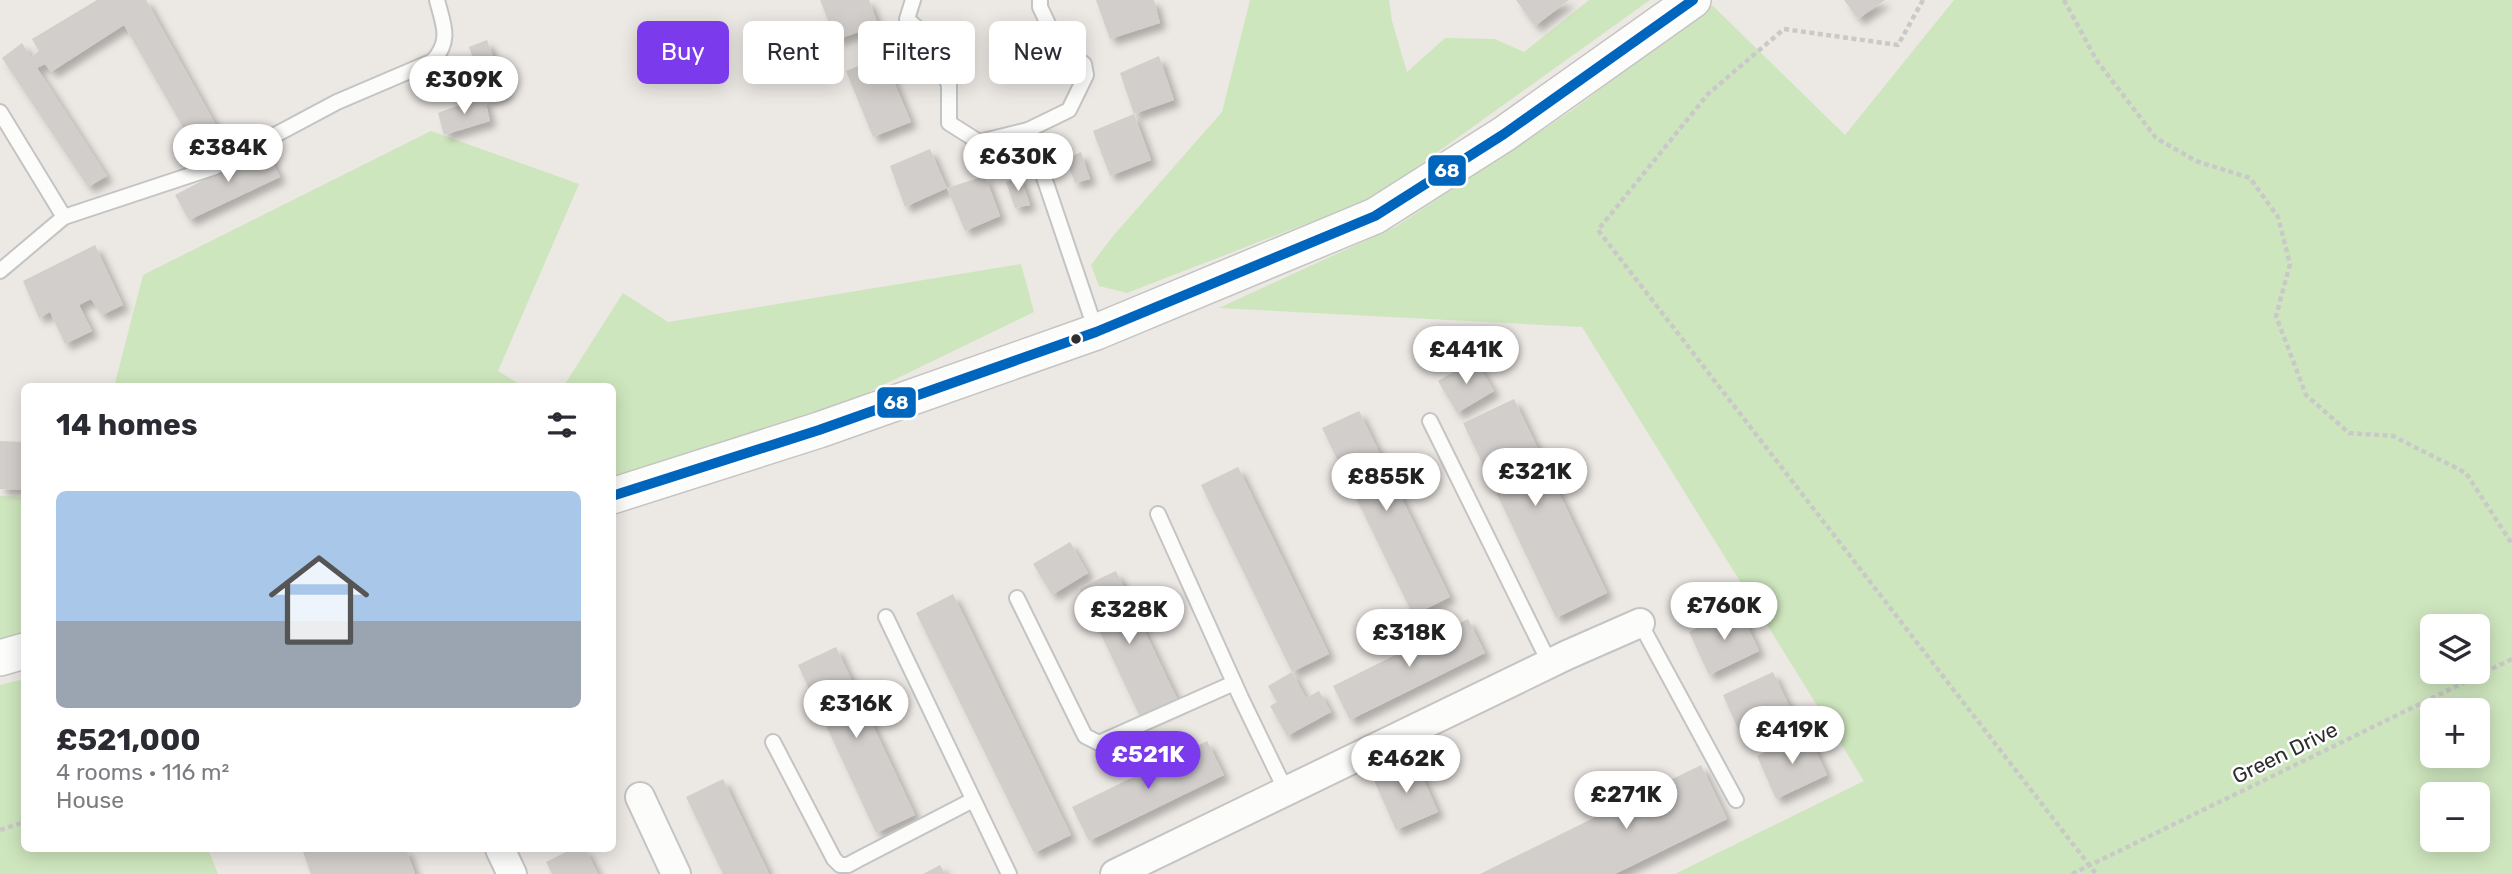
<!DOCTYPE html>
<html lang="en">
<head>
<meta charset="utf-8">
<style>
	:root { --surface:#fff; --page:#f2f2f3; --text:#2b2b33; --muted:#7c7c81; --accent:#7c3aed }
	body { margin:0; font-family:Rubik,sans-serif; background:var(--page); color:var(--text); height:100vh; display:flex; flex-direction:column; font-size:26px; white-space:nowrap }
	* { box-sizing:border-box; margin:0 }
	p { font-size:23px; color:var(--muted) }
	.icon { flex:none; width:38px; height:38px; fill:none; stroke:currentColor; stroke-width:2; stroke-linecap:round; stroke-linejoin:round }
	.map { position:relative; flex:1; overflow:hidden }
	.drawer { position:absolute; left:21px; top:383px; width:595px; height:469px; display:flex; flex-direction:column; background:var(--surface); border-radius:10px; box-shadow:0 4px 18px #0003 }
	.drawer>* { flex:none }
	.banner { position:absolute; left:637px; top:21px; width:665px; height:63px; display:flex; gap:14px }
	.fabs { position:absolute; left:2420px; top:614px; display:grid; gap:14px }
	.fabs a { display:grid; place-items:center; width:70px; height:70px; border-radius:10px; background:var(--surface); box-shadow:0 4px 18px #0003; font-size:35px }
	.price { position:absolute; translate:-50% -60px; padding:0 16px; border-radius:24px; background:#fff; color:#222; font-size:23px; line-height:46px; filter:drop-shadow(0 2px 4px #0008) }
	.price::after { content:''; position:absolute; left:50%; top:42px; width:21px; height:16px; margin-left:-10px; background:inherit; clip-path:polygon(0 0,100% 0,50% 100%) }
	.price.active { background:var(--accent); color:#fff }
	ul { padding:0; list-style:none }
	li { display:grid; align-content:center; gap:14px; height:371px; padding:0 35px }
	li span { display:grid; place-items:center; height:217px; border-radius:10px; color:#555 }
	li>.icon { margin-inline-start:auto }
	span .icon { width:126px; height:126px; fill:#fffc; stroke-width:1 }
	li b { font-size:30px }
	h2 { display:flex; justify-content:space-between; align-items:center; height:84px; padding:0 35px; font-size:30px }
	.tag { padding:0 24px; border-radius:10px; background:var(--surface); box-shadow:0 4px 18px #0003; font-size:24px; line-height:63px }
	.tag.active { background:var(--accent); color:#fff }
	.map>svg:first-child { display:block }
	.green { fill:#cee6be; fill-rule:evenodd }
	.building { fill:#d1cecb; filter:url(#shadow) }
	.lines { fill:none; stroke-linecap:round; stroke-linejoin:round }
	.service-casing { stroke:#c5c4c5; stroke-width:18 }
	.minor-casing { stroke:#c5c4c5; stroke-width:32 }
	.tertiary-casing { stroke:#c5c4c5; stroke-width:38 }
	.path { stroke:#c9c9c8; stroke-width:4.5; stroke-dasharray:5 3.5; stroke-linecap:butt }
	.service { stroke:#fcfcfb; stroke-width:14 }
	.minor { stroke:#fcfcfb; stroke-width:28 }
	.tertiary { stroke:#fcfcfb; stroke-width:35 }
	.bus-1-casing { stroke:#fff; stroke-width:16 }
	.bus-1 { stroke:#0065bd; stroke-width:10 }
	.bus-dot { fill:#2e2e2e; stroke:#fff; stroke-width:2.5 }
	.labels { text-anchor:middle; stroke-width:5; stroke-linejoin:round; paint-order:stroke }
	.street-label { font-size:21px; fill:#2e2e2e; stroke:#fff }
	.line-badge { stroke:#fff; stroke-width:2.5 }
	.badge-label { font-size:19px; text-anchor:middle; font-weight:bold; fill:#fff }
</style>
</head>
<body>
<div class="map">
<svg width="2512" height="874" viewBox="0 0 2512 874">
	<defs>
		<filter id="shadow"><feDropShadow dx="6" dy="6" stdDeviation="3.5" flood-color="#0004"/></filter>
	</defs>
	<rect width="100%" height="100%" fill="#ece8e4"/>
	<g class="green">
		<path d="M 1250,0 L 1389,0 L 1392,21 L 1407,72 L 1445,38 L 1495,39 L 1524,52 L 1589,0 L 1650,0 L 1375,197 L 1127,293 L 1099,286 L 1091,265 L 1113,236 L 1222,112 Z"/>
		<path d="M 1954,0 L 2512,0 L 2512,874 L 1675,874 L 1864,781 L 1582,327 L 1219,308 L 1395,227 L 1571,111 L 1712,5 L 1845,135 ZM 2432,626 L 2478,626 L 2478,672 L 2432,672 ZM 2432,710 L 2478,710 L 2478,756 L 2432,756 ZM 2432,794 L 2478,794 L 2478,840 L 2432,840 Z"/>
		<path d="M 431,131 L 579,184 L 498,371 L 524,387 L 114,387 L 143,275 Z"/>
		<path d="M 1021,264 L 1034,312 L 613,516 L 612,387 L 563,387 L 623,293 L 668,322 Z"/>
		<path d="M 0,496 L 24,497 L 24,637 L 0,641 Z"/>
		<path d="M 24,679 L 24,849 L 208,849 L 218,874 L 0,874 L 0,685 Z"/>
	</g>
	<g class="building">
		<path d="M 97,0 L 146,0 L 222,136 L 195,148 L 124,25 L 51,72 L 45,64 L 37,68 L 107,176 L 88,187 L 2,58 L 22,43 L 31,57 L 39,51 L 32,39 Z"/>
		<path d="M 820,0 L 869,0 L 878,25 L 836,40 Z"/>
		<path d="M 1096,0 L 1154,0 L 1160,23 L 1110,39 Z"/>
		<path d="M 1516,0 L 1569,0 L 1535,26 Z"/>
		<path d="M 1844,0 L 1885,0 L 1858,19 Z"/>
		<path d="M 487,40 L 506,92 L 488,99 L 469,47 Z"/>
		<path d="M 883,56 L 911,122 L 873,137 L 846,71 Z"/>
		<path d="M 1159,56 L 1174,100 L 1134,114 L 1120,73 Z"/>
		<path d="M 484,96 L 490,121 L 444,135 L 438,113 Z"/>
		<path d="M 1134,114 L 1151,160 L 1110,176 L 1093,131 Z"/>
		<path d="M 265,148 L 280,177 L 189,220 L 175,195 Z"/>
		<path d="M 930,149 L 947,188 L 905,207 L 890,166 Z"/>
		<path d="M 1081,152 L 1090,179 L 1075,183 L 1066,159 Z"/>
		<path d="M 985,176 L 1000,216 L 965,231 L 947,188 Z"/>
		<path d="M 1020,176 L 1030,205 L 1015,208 L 1006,182 Z"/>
		<path d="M 95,245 L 123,305 L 102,315 L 91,299 L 79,305 L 92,331 L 65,344 L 50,312 L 39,318 L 23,281 Z"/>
		<path d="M 1475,359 L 1494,391 L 1457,413 L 1438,381 Z"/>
		<path d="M 1514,399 L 1607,593 L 1556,618 L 1463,423 Z"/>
		<path d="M 1359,411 L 1450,597 L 1413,615 L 1322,428 Z"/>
		<path d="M 0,441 L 24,442 L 24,490 L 0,489 Z"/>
		<path d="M 1238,467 L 1329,654 L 1292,672 L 1201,485 Z"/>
		<path d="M 1070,542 L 1088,573 L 1052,595 L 1033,564 Z"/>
		<path d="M 1116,571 L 1179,703 L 1142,721 L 1079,588 Z"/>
		<path d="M 953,594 L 1071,835 L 1034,853 L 916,613 Z"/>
		<path d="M 1739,608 L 1759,651 L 1709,675 L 1689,632 Z"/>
		<path d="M 1468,619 L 1485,653 L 1350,720 L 1333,686 Z"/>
		<path d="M 836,647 L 915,815 L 876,833 L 798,665 Z"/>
		<path d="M 1292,672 L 1306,698 L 1319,691 L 1331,712 L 1287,736 L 1270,706 L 1277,702 L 1268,686 Z"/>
		<path d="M 1773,672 L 1793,714 L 1742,738 L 1723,695 Z"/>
		<path d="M 1807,732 L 1827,775 L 1776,799 L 1757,756 Z"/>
		<path d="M 1207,741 L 1224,775 L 1089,841 L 1072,807 Z"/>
		<path d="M 1415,760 L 1438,812 L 1396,830 L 1373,778 Z"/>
		<path d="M 1701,765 L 1727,819 L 1615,874 L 1480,874 Z"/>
		<path d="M 723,779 L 769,874 L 723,874 L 686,797 Z"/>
		<path d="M 302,849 L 406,849 L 415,874 L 311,874 Z"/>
		<path d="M 572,849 L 585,849 L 598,874 L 552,874 L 546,862 Z"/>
		<path d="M 940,865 L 945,874 L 923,874 Z"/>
	</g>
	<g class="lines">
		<g class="service-casing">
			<g id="service">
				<path d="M 913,0 L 907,19 L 928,38 L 949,85 L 949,123 L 979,142 L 1028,130 L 1069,110 L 1086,75 L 1084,64 L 1059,47 L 1040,7 L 1040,0"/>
				<path d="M 0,112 L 64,217"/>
				<path d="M 1028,130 L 1096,331"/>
				<path d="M 0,271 L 64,217 L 215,167 L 337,102 L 433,61 C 452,40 443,24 437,0"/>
				<path d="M 1430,421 L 1550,664"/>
				<path d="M 1158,514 L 1241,698 L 1286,791"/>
				<path d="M 1017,598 L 1085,736 L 1099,743 L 1234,683"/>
				<path d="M 886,617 L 1009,874"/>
				<path d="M 1640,623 L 1736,800"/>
				<path d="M 773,742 L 834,859 L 840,865 L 848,865 L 859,859 L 973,800"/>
			</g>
		</g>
		<g class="minor-casing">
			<g id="minor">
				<path d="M 640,797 L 676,874"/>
				<path d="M 500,849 L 512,874"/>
				<path d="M 1115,874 L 1567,655 L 1640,623"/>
			</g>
		</g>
		<g class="tertiary-casing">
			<g id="tertiary">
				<path d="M 612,496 L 819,430 L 1096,332 L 1375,216 L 1504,134 L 1693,0"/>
				<path d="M 0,658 L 24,651"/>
			</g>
		</g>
		<g class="path">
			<path d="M 1923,0 L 1898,45 L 1784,29 L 1708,94 L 1598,230 L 2096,874"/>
			<path d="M 2064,0 L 2097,61 L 2156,138 L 2196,161 L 2250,178 L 2278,217 L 2290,264 L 2276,316 L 2306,395 L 2349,433 L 2393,436 L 2466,473 L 2512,544"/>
			<path d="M 0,830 L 24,822"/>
			<path d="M 2072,874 L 2512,659"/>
		</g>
		<use href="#service" class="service"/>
		<use href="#minor" class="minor"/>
		<use href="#tertiary" class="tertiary"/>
		<g class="bus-1-casing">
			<path id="bus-1" d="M 612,496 L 819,430 L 1096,332 L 1375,216 L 1504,134 L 1693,0"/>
		</g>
		<use href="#bus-1" class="bus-1"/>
	</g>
	<circle class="bus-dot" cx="1076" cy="339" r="6"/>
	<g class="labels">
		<g class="street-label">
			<text transform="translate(2285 753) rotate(-26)" y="7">Green Drive</text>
		</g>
	</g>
	<g class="line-badge">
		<rect x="1427" y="154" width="40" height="33" rx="7" fill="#0065bd"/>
		<rect x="876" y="386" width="41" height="33" rx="7" fill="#0065bd"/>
	</g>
	<g class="badge-label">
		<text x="1447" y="177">68</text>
		<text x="896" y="409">68</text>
	</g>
</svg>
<div class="fabs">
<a><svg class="icon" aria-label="layers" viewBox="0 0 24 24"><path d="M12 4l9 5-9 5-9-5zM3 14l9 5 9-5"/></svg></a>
<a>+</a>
<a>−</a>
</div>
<b class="price" style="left:464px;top:116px">£309K</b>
<b class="price" style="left:228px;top:184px">£384K</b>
<b class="price" style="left:1018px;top:193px">£630K</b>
<b class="price" style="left:1466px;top:386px">£441K</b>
<b class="price" style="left:1535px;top:508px">£321K</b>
<b class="price" style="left:1386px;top:513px">£855K</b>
<b class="price" style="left:1724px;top:642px">£760K</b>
<b class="price" style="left:1129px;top:646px">£328K</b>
<b class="price" style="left:1409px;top:669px">£318K</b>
<b class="price" style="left:856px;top:740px">£316K</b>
<b class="price" style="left:1792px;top:766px">£419K</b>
<b class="price active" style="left:1148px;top:791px">£521K</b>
<b class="price" style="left:1406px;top:795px">£462K</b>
<b class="price" style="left:1626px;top:831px">£271K</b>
<div class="banner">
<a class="tag active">Buy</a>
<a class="tag">Rent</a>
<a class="tag">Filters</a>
<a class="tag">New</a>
</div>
<section class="drawer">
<h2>14 homes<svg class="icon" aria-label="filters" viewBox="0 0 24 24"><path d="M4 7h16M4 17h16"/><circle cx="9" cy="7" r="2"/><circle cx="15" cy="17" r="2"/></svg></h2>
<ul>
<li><span style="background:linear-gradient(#a9c7e8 60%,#9aa5b1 0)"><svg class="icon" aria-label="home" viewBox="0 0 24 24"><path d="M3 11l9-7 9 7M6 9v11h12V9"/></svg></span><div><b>£521,000</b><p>4 rooms · 116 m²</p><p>House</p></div></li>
</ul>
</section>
</div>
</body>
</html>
